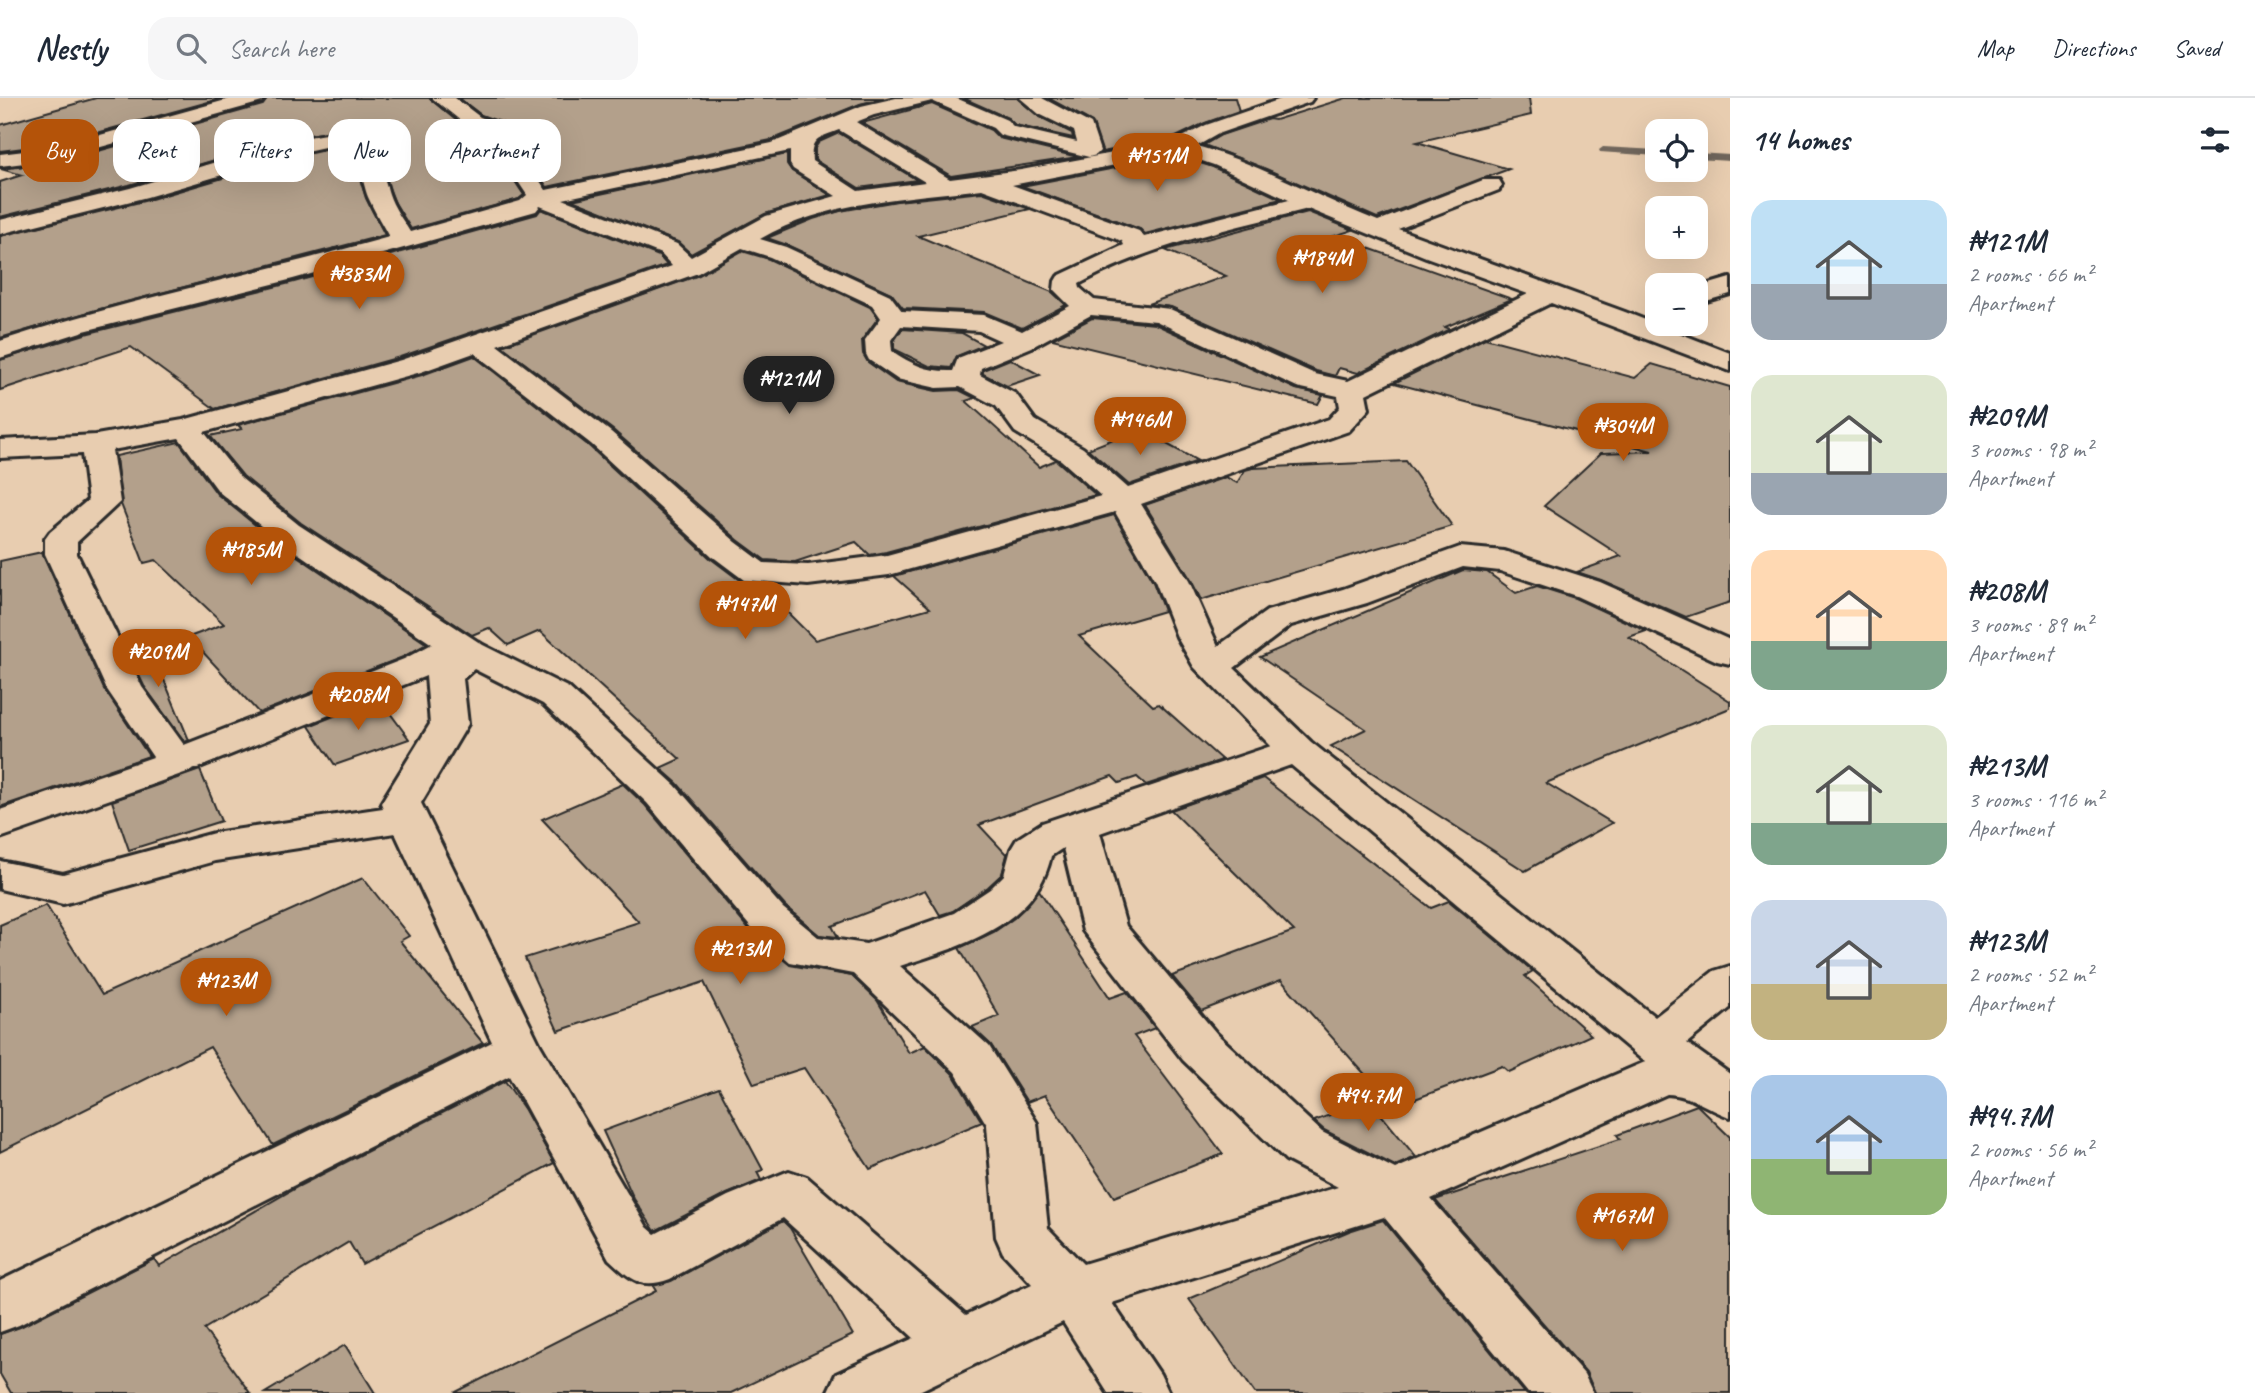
<!DOCTYPE html>
<html lang="en">
<head>
<meta charset="utf-8">
<style>
	:root { --surface:#fff; --page:#f6f6f7; --text:#1f2937; --muted:#747a83; --line:#e0e1e3; --accent:#b45309 }
	body { margin:0; font-family:Caveat,sans-serif; background:var(--page); color:var(--text); height:100vh; display:flex; flex-direction:column; font-size:26px; white-space:nowrap }
	* { box-sizing:border-box; margin:0 }
	p { font-size:23px; color:var(--muted) }
	.icon { flex:none; width:38px; height:38px; fill:none; stroke:currentColor; stroke-width:2; stroke-linecap:round; stroke-linejoin:round }
	.map { position:relative; flex:1; overflow:hidden }
	.sheet { display:flex; flex-direction:column; background:var(--surface); width:525px }
	.sheet>* { flex:none }
	.guide { position:absolute; left:21px; top:21px; width:665px; height:63px; display:flex; gap:14px }
	.buttons { position:absolute; left:1645px; top:21px; display:grid; gap:14px }
	.buttons a { display:grid; place-items:center; width:63px; height:63px; border-radius:14px; background:var(--surface); box-shadow:0 7px 28px #0002; font-size:35px }
	.price { position:absolute; translate:-50% -60px; padding:0 16px; border-radius:24px; background:var(--accent); color:#fff; font-size:23px; line-height:46px; filter:drop-shadow(0 2px 4px #0008) }
	.price::after { content:''; position:absolute; left:50%; top:42px; width:21px; height:16px; margin-left:-10px; background:inherit; clip-path:polygon(0 0,100% 0,50% 100%) }
	.price.current { background:#222; color:#fff }
	ul { padding:0; list-style:none }
	li { display:flex; align-items:center; gap:21px; height:175px; padding:0 21px }
	li span { display:grid; place-items:center; flex:none; width:196px; height:140px; border-radius:21px; color:#555 }
	li>.icon { margin-inline-start:auto }
	span .icon { width:84px; height:84px; fill:#fffc; stroke-width:1 }
	li b { font-size:30px }
	h2 { display:flex; justify-content:space-between; align-items:center; height:84px; padding:0 21px; font-size:30px }
	.pill { padding:0 24px; border-radius:21px; background:var(--surface); box-shadow:0 7px 28px #0002; font-size:24px; line-height:63px }
	.pill.current { background:var(--accent); color:#fff }
	header { display:flex; align-items:center; gap:42px; box-sizing:border-box; height:98px; padding:0 35px; background:var(--surface); border-bottom:2px solid var(--line) }
	header strong { font-size:33px }
	nav { display:flex; gap:38px; margin-inline-start:auto; font-size:24px }
	.search { width:490px; height:63px; background:var(--page); display:flex; align-items:center; gap:18px; box-sizing:border-box; padding:0 24px; border-radius:21px; color:var(--muted); font-size:26px }
	main { display:flex; flex:1; min-height:0 }
	.map>svg:first-child { display:block }
	.lines { fill:none; stroke-linecap:round; stroke-linejoin:round }
	.stream { fill:#6f665b; fill-rule:evenodd }
	.building { fill:#b3a08b; stroke:#2b2b2b; stroke-width:2 }
	.minor-casing { stroke:#2b2b2b; stroke-width:6 }
	.minor { fill:#e8cdb0; fill-rule:evenodd }
</style>
</head>
<body>
<header>
<strong>Nestly</strong>
<div class="search"><svg class="icon" aria-label="search" viewBox="0 0 24 24"><circle cx="10" cy="10" r="6"/><path d="M15 15l6 6"/></svg>Search here</div>
<nav><a>Map</a><a>Directions</a><a>Saved</a></nav>
</header>
<main>
<div class="map">
<svg width="1730" height="1295" viewBox="0 0 1730 1295">
	<rect width="100%" height="100%" fill="#e8cdb0"/>
	<filter id="ink" filterUnits="userSpaceOnUse"><feTurbulence type="fractalNoise" baseFrequency=".0143" numOctaves="2"/><feDisplacementMap in="SourceGraphic" scale="14" xChannelSelector="R" yChannelSelector="G"/><feConvolveMatrix kernelMatrix="1 2 1 2 8 2 1 2 1" color-interpolation-filters="sRGB"/></filter>
	<g filter="url(#ink)">
		<g class="lines">
			<g class="stream">
				<path d="M 1603,49 L 1657,52 L 1657,58 L 1600,54 L 1599,52 Z"/>
				<path d="M 1696,55 L 1730,57 L 1730,63 L 1696,61 Z"/>
			</g>
		</g>
		<g class="building">
			<path d="M 96,0 L 223,0 L 56,46 L 0,53 L 0,27 Z"/>
			<path d="M 268,0 L 429,0 L 464,29 L 508,46 L 507,71 L 524,97 L 519,101 L 411,131 L 395,105 L 371,44 L 360,33 L 342,31 L 284,42 L 129,87 L 0,119 L 0,84 L 22,77 L 1,71 L 59,64 L 263,7 Z"/>
			<path d="M 459,0 L 884,0 L 860,6 L 771,42 L 547,89 L 534,69 L 535,41 L 531,35 L 481,17 Z"/>
			<path d="M 963,0 L 1017,0 L 1038,18 L 1072,35 L 1073,40 L 1015,27 L 1008,20 Z"/>
			<path d="M 1048,0 L 1235,0 L 1239,13 L 1205,25 L 1172,41 L 1102,54 L 1092,24 Z"/>
			<path d="M 1346,0 L 1529,0 L 1531,17 L 1417,44 L 1509,71 L 1377,120 L 1266,71 L 1204,47 L 1221,37 L 1269,21 L 1275,22 Z"/>
			<path d="M 932,6 L 991,32 L 999,40 L 1078,59 L 951,78 L 862,25 Z"/>
			<path d="M 839,35 L 917,82 L 859,90 L 815,62 L 815,50 L 819,44 Z"/>
			<path d="M 342,48 L 354,62 L 366,100 L 385,137 L 96,212 L 0,240 L 0,138 L 148,102 L 298,58 Z"/>
			<path d="M 787,56 L 787,66 L 792,73 L 830,97 L 765,116 L 691,156 L 678,144 L 572,102 Z"/>
			<path d="M 1178,58 L 1213,69 L 1281,101 L 1145,136 L 1140,131 L 1022,88 Z"/>
			<path d="M 982,94 L 1030,111 L 918,138 L 1052,194 L 1066,207 L 1022,230 L 984,214 L 903,210 L 891,195 L 787,147 L 767,140 L 813,121 L 840,113 L 897,103 Z"/>
			<path d="M 541,111 L 659,158 L 667,167 L 400,259 L 215,311 L 131,249 L 0,292 L 0,262 L 85,236 L 294,184 L 537,116 Z"/>
			<path d="M 1308,114 L 1353,132 L 1334,138 L 1512,201 L 1445,229 L 1450,231 L 1358,275 L 1339,270 L 1335,278 L 1316,273 L 1171,209 L 1148,206 L 1226,178 L 1165,152 Z"/>
			<path d="M 742,153 L 769,161 L 870,209 L 878,220 L 862,242 L 863,256 L 868,264 L 896,284 L 936,293 L 959,292 L 975,300 L 966,303 L 1039,369 L 1056,362 L 1096,397 L 886,454 L 870,457 L 856,444 L 795,464 L 765,462 L 738,442 L 613,332 L 502,248 L 699,177 Z"/>
			<path d="M 1092,220 L 1155,226 L 1296,291 L 1323,297 L 1318,306 L 1052,241 Z"/>
			<path d="M 902,231 L 962,235 L 984,247 L 957,258 L 951,270 L 929,268 L 894,251 L 894,243 Z"/>
			<path d="M 1485,240 L 1635,280 L 1652,266 L 1730,289 L 1730,504 L 1686,519 L 1601,482 L 1577,474 L 1621,458 L 1544,408 L 1601,355 L 1652,353 L 1394,285 Z"/>
			<path d="M 474,258 L 589,348 L 710,460 L 742,484 L 759,486 L 815,542 L 930,510 L 894,478 L 1114,417 L 1153,484 L 1164,513 L 1079,538 L 1153,608 L 1159,606 L 1222,662 L 1146,687 L 1137,679 L 1119,685 L 1112,678 L 979,727 L 1007,757 L 1002,776 L 988,789 L 953,813 L 940,817 L 925,792 L 832,828 L 838,839 L 819,837 L 785,808 L 677,685 L 660,670 L 680,661 L 540,533 L 508,547 L 489,530 L 472,537 L 301,425 L 243,378 L 210,338 L 242,331 L 238,327 L 422,277 Z"/>
			<path d="M 1010,261 L 1040,277 L 1007,288 L 983,276 L 983,272 Z"/>
			<path d="M 1139,331 L 1198,363 L 1129,387 L 1088,351 Z"/>
			<path d="M 179,344 L 217,396 L 275,443 L 427,546 L 403,559 L 259,615 L 189,539 L 224,526 L 156,462 L 144,465 L 121,406 L 116,358 Z"/>
			<path d="M 1406,363 L 1452,428 L 1201,502 L 1191,482 L 1145,407 L 1226,379 L 1237,385 L 1245,372 L 1253,370 Z"/>
			<path d="M 42,454 L 104,591 L 149,658 L 0,709 L 0,463 Z"/>
			<path d="M 1463,472 L 1487,474 L 1516,495 L 1537,488 L 1575,500 L 1646,533 L 1629,539 L 1730,603 L 1730,610 L 1546,685 L 1612,725 L 1525,773 L 1331,648 L 1366,631 L 1260,559 Z"/>
			<path d="M 152,553 L 189,642 L 185,644 L 144,588 L 131,561 Z"/>
			<path d="M 379,600 L 409,641 L 335,667 L 309,628 Z"/>
			<path d="M 200,672 L 221,723 L 129,752 L 112,703 Z"/>
			<path d="M 1263,680 L 1431,810 L 1449,803 L 1533,873 L 1525,878 L 1591,937 L 1509,974 L 1502,968 L 1394,1009 L 1281,882 L 1201,913 L 1172,878 L 1294,833 L 1171,712 Z"/>
			<path d="M 623,686 L 645,707 L 751,834 L 790,867 L 852,878 L 877,902 L 909,955 L 925,948 L 953,976 L 982,1024 L 870,1071 L 804,970 L 754,986 L 704,884 L 558,933 L 525,860 L 639,824 L 542,721 Z"/>
			<path d="M 363,780 L 409,838 L 400,843 L 483,945 L 273,1047 L 210,949 L 0,1054 L 0,827 L 46,807 L 102,897 Z"/>
			<path d="M 1039,792 L 1110,900 L 1127,894 L 1155,930 L 1134,938 L 1223,1056 L 1114,1099 L 1045,997 L 1027,1004 L 991,947 L 972,929 L 999,918 L 959,850 L 994,834 L 1014,820 Z"/>
			<path d="M 505,983 L 525,1012 L 554,1065 L 362,1166 L 349,1144 L 204,1231 L 250,1295 L 11,1295 L 0,1276 L 0,1236 L 20,1229 L 154,1161 L 159,1168 L 299,1088 Z"/>
			<path d="M 719,990 L 763,1072 L 757,1074 L 761,1082 L 727,1096 L 655,1133 L 634,1101 L 603,1033 Z"/>
			<path d="M 1369,1002 L 1416,1059 L 1395,1068 L 1324,1032 L 1314,1023 Z"/>
			<path d="M 1697,1007 L 1730,1039 L 1730,1295 L 1595,1295 L 1586,1274 L 1435,1102 L 1620,1041 L 1617,1037 Z"/>
			<path d="M 1383,1122 L 1525,1295 L 1255,1295 L 1189,1201 L 1349,1133 Z"/>
			<path d="M 783,1123 L 790,1130 L 853,1237 L 731,1295 L 454,1295 L 656,1193 L 653,1188 L 671,1183 Z"/>
			<path d="M 345,1247 L 375,1295 L 265,1295 Z"/>
		</g>
		<g class="lines">
			<g class="minor-casing">
				<g id="minor">
					<path d="M 233,0 L 265,0 L 262,4 L 58,61 L 0,68 L 0,56 L 57,49 Z"/>
					<path d="M 432,0 L 455,0 L 480,19 L 529,37 L 532,41 L 531,70 L 546,92 L 772,45 L 861,8 L 896,0 L 956,0 L 1007,22 L 1014,29 L 1077,44 L 1074,33 L 1039,16 L 1020,0 L 1042,0 L 1091,26 L 1100,53 L 1096,57 L 1089,59 L 1000,37 L 993,30 L 932,3 L 874,17 L 856,24 L 950,81 L 1021,72 L 1173,44 L 1206,27 L 1284,0 L 1313,0 L 1310,4 L 1220,35 L 1197,48 C 1259,66 1317,99 1378,123 L 1483,82 L 1499,82 L 1502,87 L 1499,92 L 1398,131 L 1625,214 L 1730,255 L 1730,273 L 1551,205 L 1366,296 L 1369,311 L 1349,333 L 1141,406 L 1189,483 L 1218,548 L 1267,513 L 1343,491 L 1460,449 L 1504,453 L 1600,484 L 1730,542 L 1730,566 L 1717,563 L 1576,498 L 1500,473 L 1463,469 L 1367,505 L 1291,527 L 1234,570 L 1311,644 L 1655,919 L 1714,873 L 1730,868 L 1730,910 L 1687,945 L 1730,976 L 1730,1019 C 1706,1011 1693,997 1667,996 L 1431,1101 L 1584,1276 L 1593,1295 L 1528,1295 L 1384,1119 L 1112,1205 L 1160,1276 L 1169,1295 L 1108,1295 L 1063,1224 L 915,1295 L 827,1295 L 836,1276 L 914,1240 L 783,1120 L 670,1181 C 640,1192 631,1181 609,1161 L 509,978 L 19,1227 L 0,1234 L 0,1183 L 492,944 L 395,735 L 215,763 L 63,806 L 0,791 L 0,763 L 63,776 L 214,735 L 383,710 L 381,705 L 430,626 L 426,578 L 190,673 L 0,740 L 0,712 L 153,659 L 106,590 L 45,456 L 45,441 L 50,434 L 88,402 L 82,356 L 0,360 L 0,342 L 96,337 L 183,322 L 401,262 L 672,168 L 661,156 L 540,108 L 536,113 L 293,181 L 84,233 L 0,260 L 0,243 C 127,201 260,175 389,139 C 382,126 374,113 368,99 C 362,84 359,52 343,45 L 297,55 L 147,99 L 0,136 L 0,122 C 43,111 87,101 130,90 C 167,80 333,24 358,35 C 374,42 385,81 389,96 C 393,109 403,122 410,134 L 520,103 L 527,97 L 509,70 L 511,44 L 466,27 ZM 839,32 L 925,84 L 858,93 L 812,63 C 810,39 819,40 839,32 ZM 790,53 L 790,66 L 793,71 L 836,98 L 766,118 L 691,159 L 677,146 L 563,101 ZM 1178,55 L 1214,67 L 1289,102 L 1144,139 L 1139,133 L 1012,87 ZM 982,91 L 1122,143 L 1124,147 L 1058,178 L 1055,183 L 1054,192 L 1070,208 L 1022,233 L 984,217 L 902,213 L 890,197 L 786,149 L 760,141 C 826,103 907,100 982,91 ZM 1308,111 L 1426,159 L 1528,196 L 1348,283 L 1315,276 L 1170,211 L 1094,202 L 1080,190 L 1079,186 C 1151,146 1229,131 1308,111 ZM 742,150 L 770,159 L 872,207 L 881,220 L 865,242 L 866,256 L 869,262 L 897,281 L 937,290 L 960,289 L 996,308 L 1015,334 L 1061,362 L 1101,398 L 887,457 L 808,467 L 764,465 L 736,444 L 611,334 L 497,247 L 698,175 ZM 1091,217 L 1156,223 L 1297,289 L 1338,298 L 1340,309 L 1329,321 L 1128,390 L 1083,350 L 1035,322 L 1016,296 L 980,277 L 981,270 L 1032,249 ZM 901,228 L 979,233 L 1001,243 L 958,260 L 953,273 C 928,274 913,267 892,253 L 891,242 ZM 474,255 L 591,346 L 712,458 L 744,482 L 808,487 L 889,477 L 1115,414 L 1155,483 L 1177,539 L 1194,569 L 1271,648 L 1042,725 L 1017,741 L 1011,751 L 1004,777 L 990,791 L 954,815 L 866,846 L 818,839 L 783,810 L 675,687 L 569,590 L 483,547 L 299,427 L 241,380 L 204,334 L 421,274 ZM 179,340 L 219,394 L 277,441 L 432,546 L 404,561 L 184,647 L 142,589 L 77,456 L 77,444 L 120,404 L 112,352 ZM 474,571 L 543,606 L 647,705 L 753,832 L 790,864 L 853,876 L 955,974 L 987,1027 L 996,1139 L 1003,1155 L 1032,1186 L 966,1217 L 807,1079 L 789,1073 L 728,1098 L 655,1136 L 647,1129 L 540,947 L 421,705 L 468,626 L 463,581 ZM 1291,667 L 1645,964 L 1395,1071 L 1322,1034 L 1217,936 L 1126,828 L 1100,735 ZM 1063,750 L 1083,833 L 1183,962 L 1286,1062 L 1338,1089 L 1083,1166 L 1048,1130 L 1037,1025 L 989,948 L 900,868 C 960,849 1036,827 1051,758 Z"/>
					<path d="M 1730,180 L 1730,196 L 1696,206 L 1696,190 Z"/>
				</g>
			</g>
			<use href="#minor" class="minor"/>
		</g>
	</g>
</svg>
<div class="buttons">
<a><svg class="icon" aria-label="locate" viewBox="0 0 24 24"><circle cx="12" cy="12" r="6"/><path d="M12 2v4M12 18v4M2 12h4M18 12h4"/></svg></a>
<a>+</a>
<a>−</a>
</div>
<b class="price" style="left:1157px;top:95px">₦151M</b>
<b class="price" style="left:1322px;top:197px">₦184M</b>
<b class="price" style="left:359px;top:213px">₦383M</b>
<b class="price current" style="left:789px;top:318px">₦121M</b>
<b class="price" style="left:1140px;top:359px">₦146M</b>
<b class="price" style="left:1623px;top:365px">₦304M</b>
<b class="price" style="left:251px;top:489px">₦185M</b>
<b class="price" style="left:745px;top:543px">₦147M</b>
<b class="price" style="left:158px;top:591px">₦209M</b>
<b class="price" style="left:358px;top:634px">₦208M</b>
<b class="price" style="left:740px;top:888px">₦213M</b>
<b class="price" style="left:226px;top:920px">₦123M</b>
<b class="price" style="left:1368px;top:1035px">₦94.7M</b>
<b class="price" style="left:1622px;top:1155px">₦167M</b>
<div class="guide">
<a class="pill current">Buy</a>
<a class="pill">Rent</a>
<a class="pill">Filters</a>
<a class="pill">New</a>
<a class="pill">Apartment</a>
</div>
</div>
<section class="sheet">
<h2>14 homes<svg class="icon" aria-label="filters" viewBox="0 0 24 24"><path d="M4 7h16M4 17h16"/><circle cx="9" cy="7" r="2"/><circle cx="15" cy="17" r="2"/></svg></h2>
<ul>
<li><span style="background:linear-gradient(#bfe0f5 60%,#9aa5b1 0)"><svg class="icon" aria-label="home" viewBox="0 0 24 24"><path d="M3 11l9-7 9 7M6 9v11h12V9"/></svg></span><div><b>₦121M</b><p>2 rooms · 66 m²</p><p>Apartment</p></div></li>
<li><span style="background:linear-gradient(#dfe7d0 70%,#9aa5b1 0)"><svg class="icon" aria-label="home" viewBox="0 0 24 24"><path d="M3 11l9-7 9 7M6 9v11h12V9"/></svg></span><div><b>₦209M</b><p>3 rooms · 98 m²</p><p>Apartment</p></div></li>
<li><span style="background:linear-gradient(#ffd9b3 65%,#7fa58c 0)"><svg class="icon" aria-label="home" viewBox="0 0 24 24"><path d="M3 11l9-7 9 7M6 9v11h12V9"/></svg></span><div><b>₦208M</b><p>3 rooms · 89 m²</p><p>Apartment</p></div></li>
<li><span style="background:linear-gradient(#dfe7d0 70%,#7fa58c 0)"><svg class="icon" aria-label="home" viewBox="0 0 24 24"><path d="M3 11l9-7 9 7M6 9v11h12V9"/></svg></span><div><b>₦213M</b><p>3 rooms · 116 m²</p><p>Apartment</p></div></li>
<li><span style="background:linear-gradient(#c9d6e8 60%,#c2b280 0)"><svg class="icon" aria-label="home" viewBox="0 0 24 24"><path d="M3 11l9-7 9 7M6 9v11h12V9"/></svg></span><div><b>₦123M</b><p>2 rooms · 52 m²</p><p>Apartment</p></div></li>
<li><span style="background:linear-gradient(#a9c7e8 60%,#8fb573 0)"><svg class="icon" aria-label="home" viewBox="0 0 24 24"><path d="M3 11l9-7 9 7M6 9v11h12V9"/></svg></span><div><b>₦94.7M</b><p>2 rooms · 56 m²</p><p>Apartment</p></div></li>
</ul>
</section>
</main>
</body>
</html>
